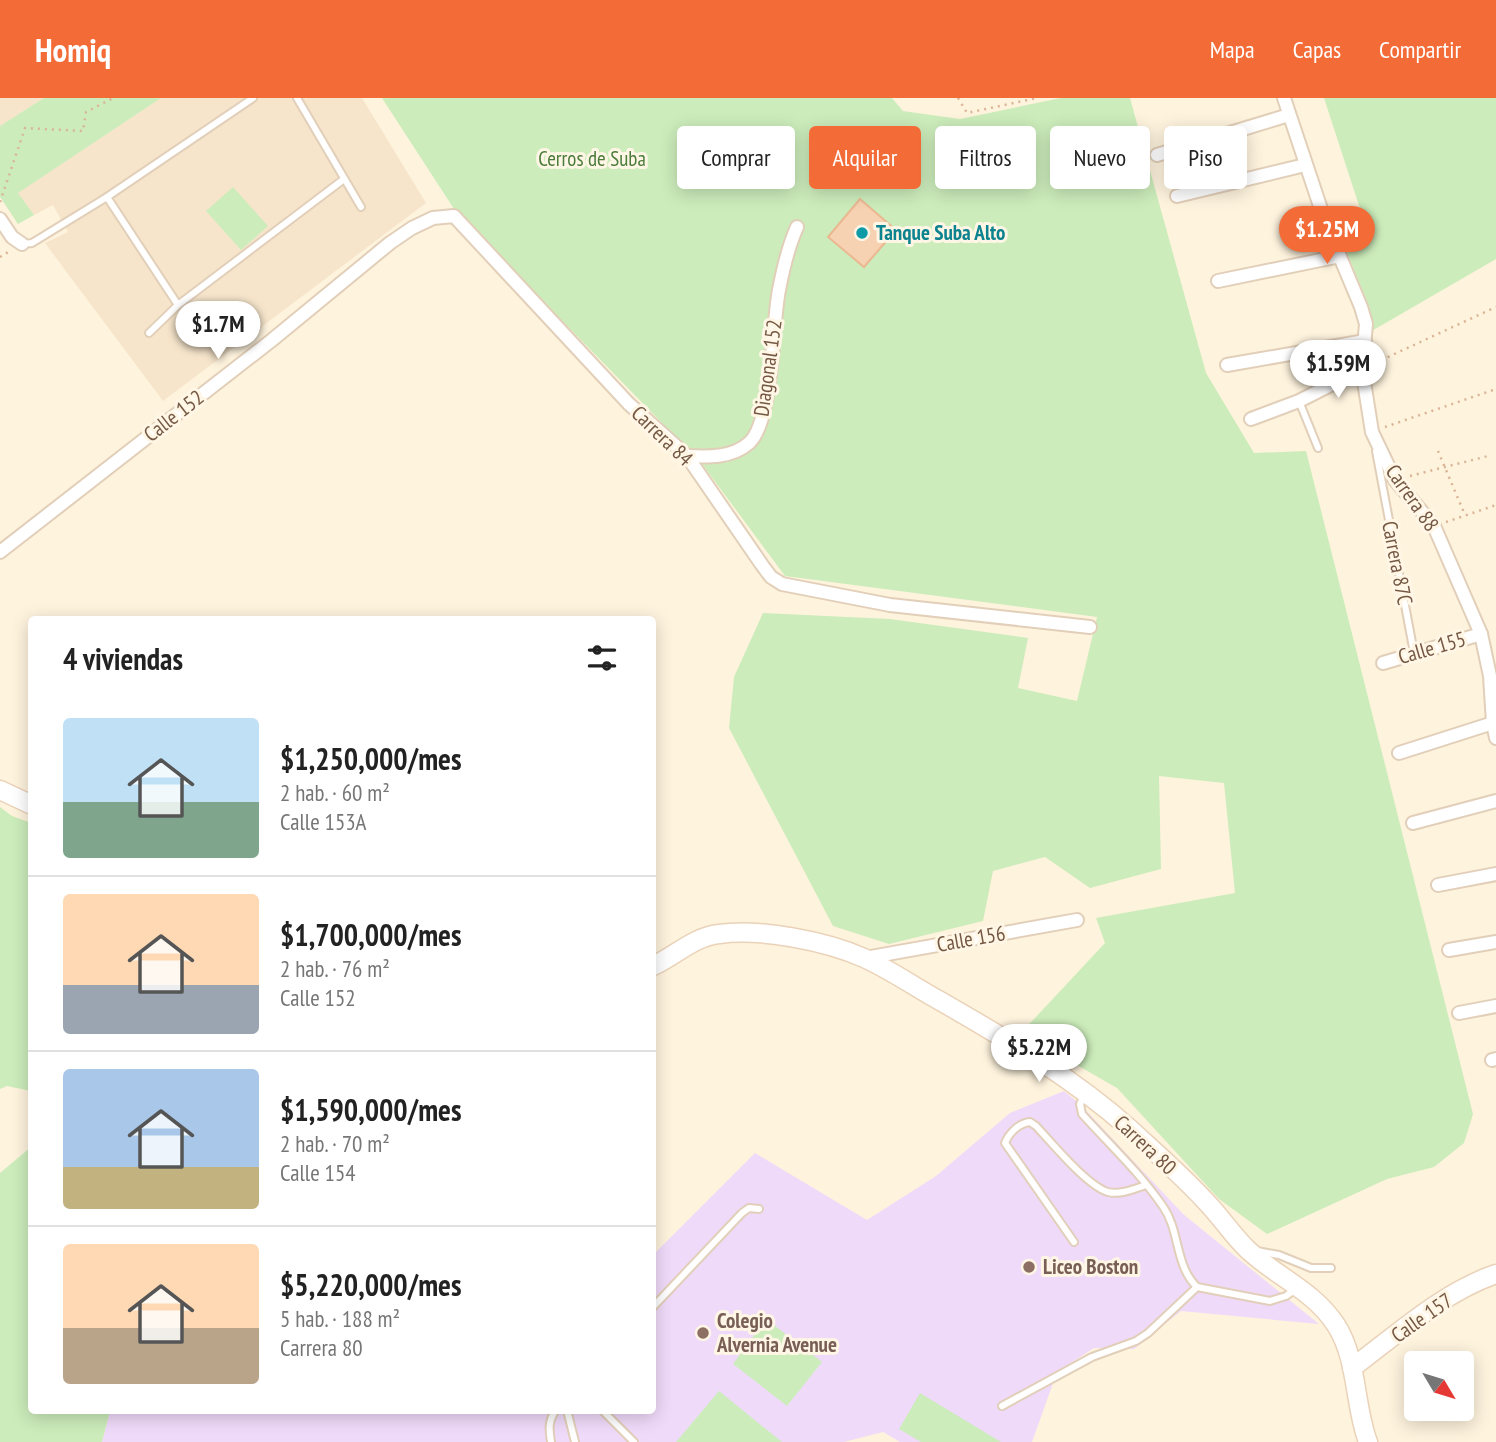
<!DOCTYPE html>
<html lang="es">
<head>
<meta charset="utf-8">
<style>
	:root { --surface:#fff; --page:#f2f2f2; --text:#222; --muted:#767676; --line:#e0e0e0; --accent:#f36b36 }
	body { margin:0; font-family:"PT Sans Narrow",sans-serif; background:var(--page); color:var(--text); height:100vh; display:flex; flex-direction:column; font-size:26px; white-space:nowrap }
	* { box-sizing:border-box; margin:0 }
	p { font-size:23px; color:var(--muted) }
	.icon { flex:none; width:38px; height:38px; fill:none; stroke:currentColor; stroke-width:2; stroke-linecap:round; stroke-linejoin:round }
	.map { position:relative; flex:1; overflow:hidden }
	.panel { position:absolute; left:28px; top:518px; width:628px; height:798px; display:flex; flex-direction:column; background:var(--surface); border-radius:7px; box-shadow:0 4px 18px #0003 }
	.panel>* { flex:none }
	.banner { position:absolute; left:677px; top:28px; width:665px; height:63px; display:flex; gap:14px }
	.needle { width:46px; rotate:128deg }
	.tools { position:absolute; left:1404px; top:1253px; display:grid; gap:14px }
	.tools a { display:grid; place-items:center; width:70px; height:70px; border-radius:7px; background:var(--surface); box-shadow:0 4px 18px #0003; font-size:35px }
	.price { position:absolute; translate:-50% -60px; padding:0 16px; border-radius:24px; background:#fff; color:#222; font-size:23px; line-height:46px; filter:drop-shadow(0 2px 4px #0008) }
	.price::after { content:''; position:absolute; left:50%; top:42px; width:21px; height:16px; margin-left:-10px; background:inherit; clip-path:polygon(0 0,100% 0,50% 100%) }
	.price.on { background:var(--accent); color:#fff }
	ul { padding:0; list-style:none }
	li { display:flex; align-items:center; gap:21px; height:175px; padding:0 35px }
	li+li { border-top:2px solid var(--line) }
	li span { display:grid; place-items:center; flex:none; width:196px; height:140px; border-radius:7px; color:#555 }
	li>.icon { margin-inline-start:auto }
	span .icon { width:84px; height:84px; fill:#fffc; stroke-width:1 }
	li b { font-size:30px }
	h2 { display:flex; justify-content:space-between; align-items:center; height:84px; padding:0 35px; font-size:30px }
	.pill { padding:0 24px; border-radius:7px; background:var(--surface); box-shadow:0 4px 18px #0003; font-size:24px; line-height:63px }
	.pill.on { background:var(--accent); color:#fff }
	header { display:flex; align-items:center; gap:42px; box-sizing:border-box; height:98px; padding:0 35px; background:var(--accent); color:#fff }
	header strong { font-size:33px }
	nav { display:flex; gap:38px; margin-inline-start:auto; font-size:24px }
	.map>svg:first-child { display:block }
	.residential { fill:#f6e5cb }
	.education { fill:#f0dafa }
	.green { fill:#ccecbb }
	.building { fill:#f6d1b2; stroke:#eab891; stroke-width:2 }
	.lines { fill:none; stroke-linecap:round; stroke-linejoin:round }
	.lane-casing { stroke:#e2cfb9; stroke-width:10 }
	.street-casing { stroke:#e2cfb9; stroke-width:16 }
	.secondary-casing { stroke:#ead2b8; stroke-width:21 }
	.path { stroke:#dab496; stroke-width:2.5; stroke-dasharray:2 5; stroke-linecap:butt }
	.lane { stroke:#fff; stroke-width:6 }
	.street { stroke:#fff; stroke-width:12 }
	.secondary { stroke:#fff; stroke-width:18 }
	.culture-dot { fill:#0f9aa8; stroke:#fff6e5; stroke-width:2.5 }
	.education-dot { fill:#8d6e63; stroke:#fff6e5; stroke-width:2.5 }
	.labels { text-anchor:middle; stroke-width:6; stroke-linejoin:round; paint-order:stroke }
	.park-label { font-size:21px; fill:#4b7c3b; stroke:#fff6e5 }
	.culture-label { font-size:21px; font-weight:bold; fill:#0d838f; stroke:#fff6e5; text-anchor:start }
	.street-label { font-size:21px; fill:#755844; stroke:#fff6e5 }
	.education-label { font-size:21px; font-weight:bold; fill:#785e54; stroke:#fff6e5; text-anchor:start }
</style>
</head>
<body>
<header>
<strong>Homiq</strong>
<nav><a>Mapa</a><a>Capas</a><a>Compartir</a></nav>
</header>
<div class="map">
<svg width="1496" height="1344" viewBox="0 0 1496 1344">
	<rect width="100%" height="100%" fill="#fef3dd"/>
	<g class="residential">
		<path d="M 0,0 L 44,0 L 0,28 Z"/>
		<path d="M 161,0 L 362,0 L 426,105 L 163,303 L 45,145 L 68,134 L 53,107 L 34,117 L 17,95 Z"/>
	</g>
	<path class="education" d="M 1064,993 L 1080,1006 L 1183,1116 L 1319,1226 L 1181,1213 L 1134,1251 L 1094,1250 L 1057,1274 L 1032,1344 L 900,1344 L 883,1334 L 844,1344 L 102,1344 L 110,1313 L 653,1312 L 653,1157 L 755,1055 L 867,1122 L 936,1078 L 1010,1015 Z"/>
	<g class="green">
		<path d="M 44,0 L 161,0 L 18,95 L 34,117 L 18,126 L 0,99 L 0,28 Z"/>
		<path d="M 382,0 L 892,0 L 903,13 L 960,21 L 1061,0 L 1130,0 L 1206,275 L 1254,355 L 1306,353 L 1473,1016 L 1464,1045 L 1434,1069 L 1387,1081 L 1267,1136 L 1219,1101 L 1117,990 L 1021,935 L 1105,845 L 1096,820 L 1235,795 L 1224,685 L 1159,678 L 1161,771 L 1090,790 L 1045,759 L 993,773 L 983,823 L 889,846 L 833,828 L 729,630 L 734,579 L 763,515 L 890,521 L 1028,540 L 1018,590 L 1077,603 L 1097,519 L 785,478 L 702,366 L 456,114 Z"/>
		<path d="M 1324,0 L 1496,0 L 1496,161 L 1370,234 L 1370,211 L 1341,140 L 1365,126 Z"/>
		<path d="M 233,89 L 268,128 L 241,152 L 206,113 Z"/>
		<path d="M 0,709 L 12,718 L 31,725 L 31,993 L 7,988 L 0,991 Z"/>
		<path d="M 31,1049 L 32,1312 L 110,1313 L 102,1344 L 0,1344 L 0,1075 Z"/>
		<path d="M 766,1221 L 822,1264 L 787,1308 L 733,1266 Z"/>
		<path d="M 719,1293 L 782,1344 L 676,1344 Z"/>
		<path d="M 920,1295 L 1001,1344 L 921,1344 L 899,1331 Z"/>
	</g>
	<path class="building" d="M 860,101 L 896,132 L 864,169 L 828,139 Z"/>
	<g class="lines">
		<g class="lane-casing">
			<g id="lane">
				<path d="M 297,0 L 361,109"/>
				<path d="M 107,99 L 178,207"/>
				<path d="M 22,146 L 32,145 L 107,99 L 253,0"/>
				<path d="M 149,235 L 178,207 L 344,81"/>
				<path d="M 1299,303 L 1318,350"/>
				<path d="M 1376,353 L 1414,555"/>
				<path d="M 1086,995 L 1080,1006 L 1082,1016 C 1110,1047 1141,1076 1164,1110 C 1180,1134 1175,1168 1197,1189 L 1270,1203 L 1286,1198 L 1297,1190"/>
				<path d="M 1074,1144 L 1005,1045 C 1009,1035 1019,1025 1030,1024 L 1036,1028 C 1052,1045 1087,1088 1108,1094 C 1120,1097 1134,1091 1146,1087"/>
				<path d="M 1257,1153 L 1279,1157 L 1311,1170 L 1331,1170"/>
				<path d="M 653,1209 L 742,1115 L 749,1110 L 759,1111"/>
				<path d="M 1002,1308 L 1092,1259 L 1136,1243 L 1148,1235 L 1197,1189"/>
				<path d="M 567,1312 L 575,1344"/>
				<path d="M 602,1312 L 634,1344"/>
				<path d="M 551,1344 C 549,1331 548,1323 556,1312"/>
			</g>
		</g>
		<g class="street-casing">
			<g id="street">
				<path d="M 1284,0 L 1325,123 L 1361,209 L 1366,226 L 1362,271 L 1372,334 L 1395,382 L 1434,428 L 1481,536 L 1490,578 L 1493,625 L 1496,640"/>
				<path d="M 1157,57 L 1289,17"/>
				<path d="M 1177,98 L 1305,67"/>
				<path d="M 0,121 L 12,139 L 22,146"/>
				<path d="M 1218,183 L 1340,158"/>
				<path d="M 1227,267 L 1365,243"/>
				<path d="M 1251,321 L 1299,303 L 1362,271"/>
				<path d="M 687,358 C 709,359 732,360 749,345 C 773,324 772,226 779,192 C 783,171 788,149 797,129"/>
				<path d="M 0,454 L 272,242 L 390,145 L 412,130 L 433,120 L 454,118 L 629,306 L 687,358 L 762,467 L 771,479 L 782,486 L 890,507 L 1090,529"/>
				<path d="M 1383,565 L 1481,536"/>
				<path d="M 1399,655 L 1493,625"/>
				<path d="M 1413,725 L 1496,703"/>
				<path d="M 1438,787 L 1496,776"/>
				<path d="M 1449,852 L 1496,844"/>
				<path d="M 865,860 L 1077,822"/>
				<path d="M 1459,915 L 1496,908"/>
				<path d="M 1492,962 L 1496,961"/>
			</g>
		</g>
		<g class="secondary-casing">
			<g id="secondary">
				<path d="M 0,692 L 32,707"/>
				<path d="M 653,868 C 675,858 693,839 719,836 C 759,830 826,843 864,860 C 891,872 916,890 942,904 C 1008,942 1073,980 1130,1031 C 1157,1056 1186,1081 1210,1108 C 1223,1122 1234,1139 1248,1152 C 1277,1179 1314,1193 1336,1227 C 1358,1261 1354,1307 1368,1344"/>
				<path d="M 1352,1270 C 1396,1237 1443,1194 1496,1176"/>
			</g>
		</g>
		<g class="path">
			<path d="M 958,0 L 967,15 L 1037,0"/>
			<path d="M 0,104 L 25,30 L 83,33 L 86,14 L 113,0"/>
			<path d="M 0,159 L 10,153"/>
			<path d="M 1375,265 L 1496,209"/>
			<path d="M 1385,329 L 1496,291"/>
			<path d="M 1438,353 L 1465,417"/>
			<path d="M 1410,378 L 1488,358"/>
			<path d="M 1446,424 L 1496,407"/>
		</g>
		<use href="#lane" class="lane"/>
		<use href="#street" class="street"/>
		<use href="#secondary" class="secondary"/>
	</g>
	<circle class="culture-dot" cx="862" cy="135" r="7"/>
	<g class="education-dot">
		<circle cx="1029" cy="1169" r="7"/>
		<circle cx="703" cy="1235" r="7"/>
	</g>
	<g class="labels">
		<g class="park-label">
			<text x="592" y="68">Cerros de Suba</text>
		</g>
		<g class="culture-label">
			<text x="876" y="142">Tanque Suba Alto</text>
		</g>
		<g class="street-label">
			<text transform="translate(768 270) rotate(-82)" y="7">Diagonal 152</text>
			<text transform="translate(174 318) rotate(-38)" y="7">Calle 152</text>
			<text transform="translate(662 338) rotate(44)" y="7">Carrera 84</text>
			<text transform="translate(1412 400) rotate(55)" y="7">Carrera 88</text>
			<text transform="translate(1397 465) rotate(79)" y="7">Carrera 87C</text>
			<text transform="translate(1432 550) rotate(-16)" y="7">Calle 155</text>
			<text transform="translate(971 841) rotate(-10)" y="7">Calle 156</text>
			<text transform="translate(1145 1047) rotate(43)" y="7">Carrera 80</text>
			<text transform="translate(1422 1220) rotate(-35)" y="7">Calle 157</text>
		</g>
		<g class="education-label">
			<text x="1043" y="1176">Liceo Boston</text>
			<text x="717" y="1230">Colegio<tspan x="717" dy="24">Alvernia Avenue</tspan></text>
		</g>
	</g>
</svg>
<div class="tools">
<a><svg class="needle" viewBox="-14 -14 28 28"><path d="M0-13l5 13h-10z" fill="#e53935"/><path d="M0 13l5-13h-10z" fill="#767676"/></svg></a>
</div>
<b class="price on" style="left:1327px;top:168px">$1.25M</b>
<b class="price" style="left:218px;top:263px">$1.7M</b>
<b class="price" style="left:1338px;top:302px">$1.59M</b>
<b class="price" style="left:1039px;top:986px">$5.22M</b>
<div class="banner">
<a class="pill">Comprar</a>
<a class="pill on">Alquilar</a>
<a class="pill">Filtros</a>
<a class="pill">Nuevo</a>
<a class="pill">Piso</a>
</div>
<section class="panel">
<h2>4 viviendas<svg class="icon" aria-label="filters" viewBox="0 0 24 24"><path d="M4 7h16M4 17h16"/><circle cx="9" cy="7" r="2"/><circle cx="15" cy="17" r="2"/></svg></h2>
<ul>
<li><span style="background:linear-gradient(#bfe0f5 60%,#7fa58c 0)"><svg class="icon" aria-label="home" viewBox="0 0 24 24"><path d="M3 11l9-7 9 7M6 9v11h12V9"/></svg></span><div><b>$1,250,000/mes</b><p>2 hab. · 60 m²</p><p>Calle 153A</p></div></li>
<li><span style="background:linear-gradient(#ffd9b3 65%,#9aa5b1 0)"><svg class="icon" aria-label="home" viewBox="0 0 24 24"><path d="M3 11l9-7 9 7M6 9v11h12V9"/></svg></span><div><b>$1,700,000/mes</b><p>2 hab. · 76 m²</p><p>Calle 152</p></div></li>
<li><span style="background:linear-gradient(#a9c7e8 70%,#c2b280 0)"><svg class="icon" aria-label="home" viewBox="0 0 24 24"><path d="M3 11l9-7 9 7M6 9v11h12V9"/></svg></span><div><b>$1,590,000/mes</b><p>2 hab. · 70 m²</p><p>Calle 154</p></div></li>
<li><span style="background:linear-gradient(#ffd9b3 60%,#b9a48a 0)"><svg class="icon" aria-label="home" viewBox="0 0 24 24"><path d="M3 11l9-7 9 7M6 9v11h12V9"/></svg></span><div><b>$5,220,000/mes</b><p>5 hab. · 188 m²</p><p>Carrera 80</p></div></li>
</ul>
</section>
</div>
</body>
</html>
